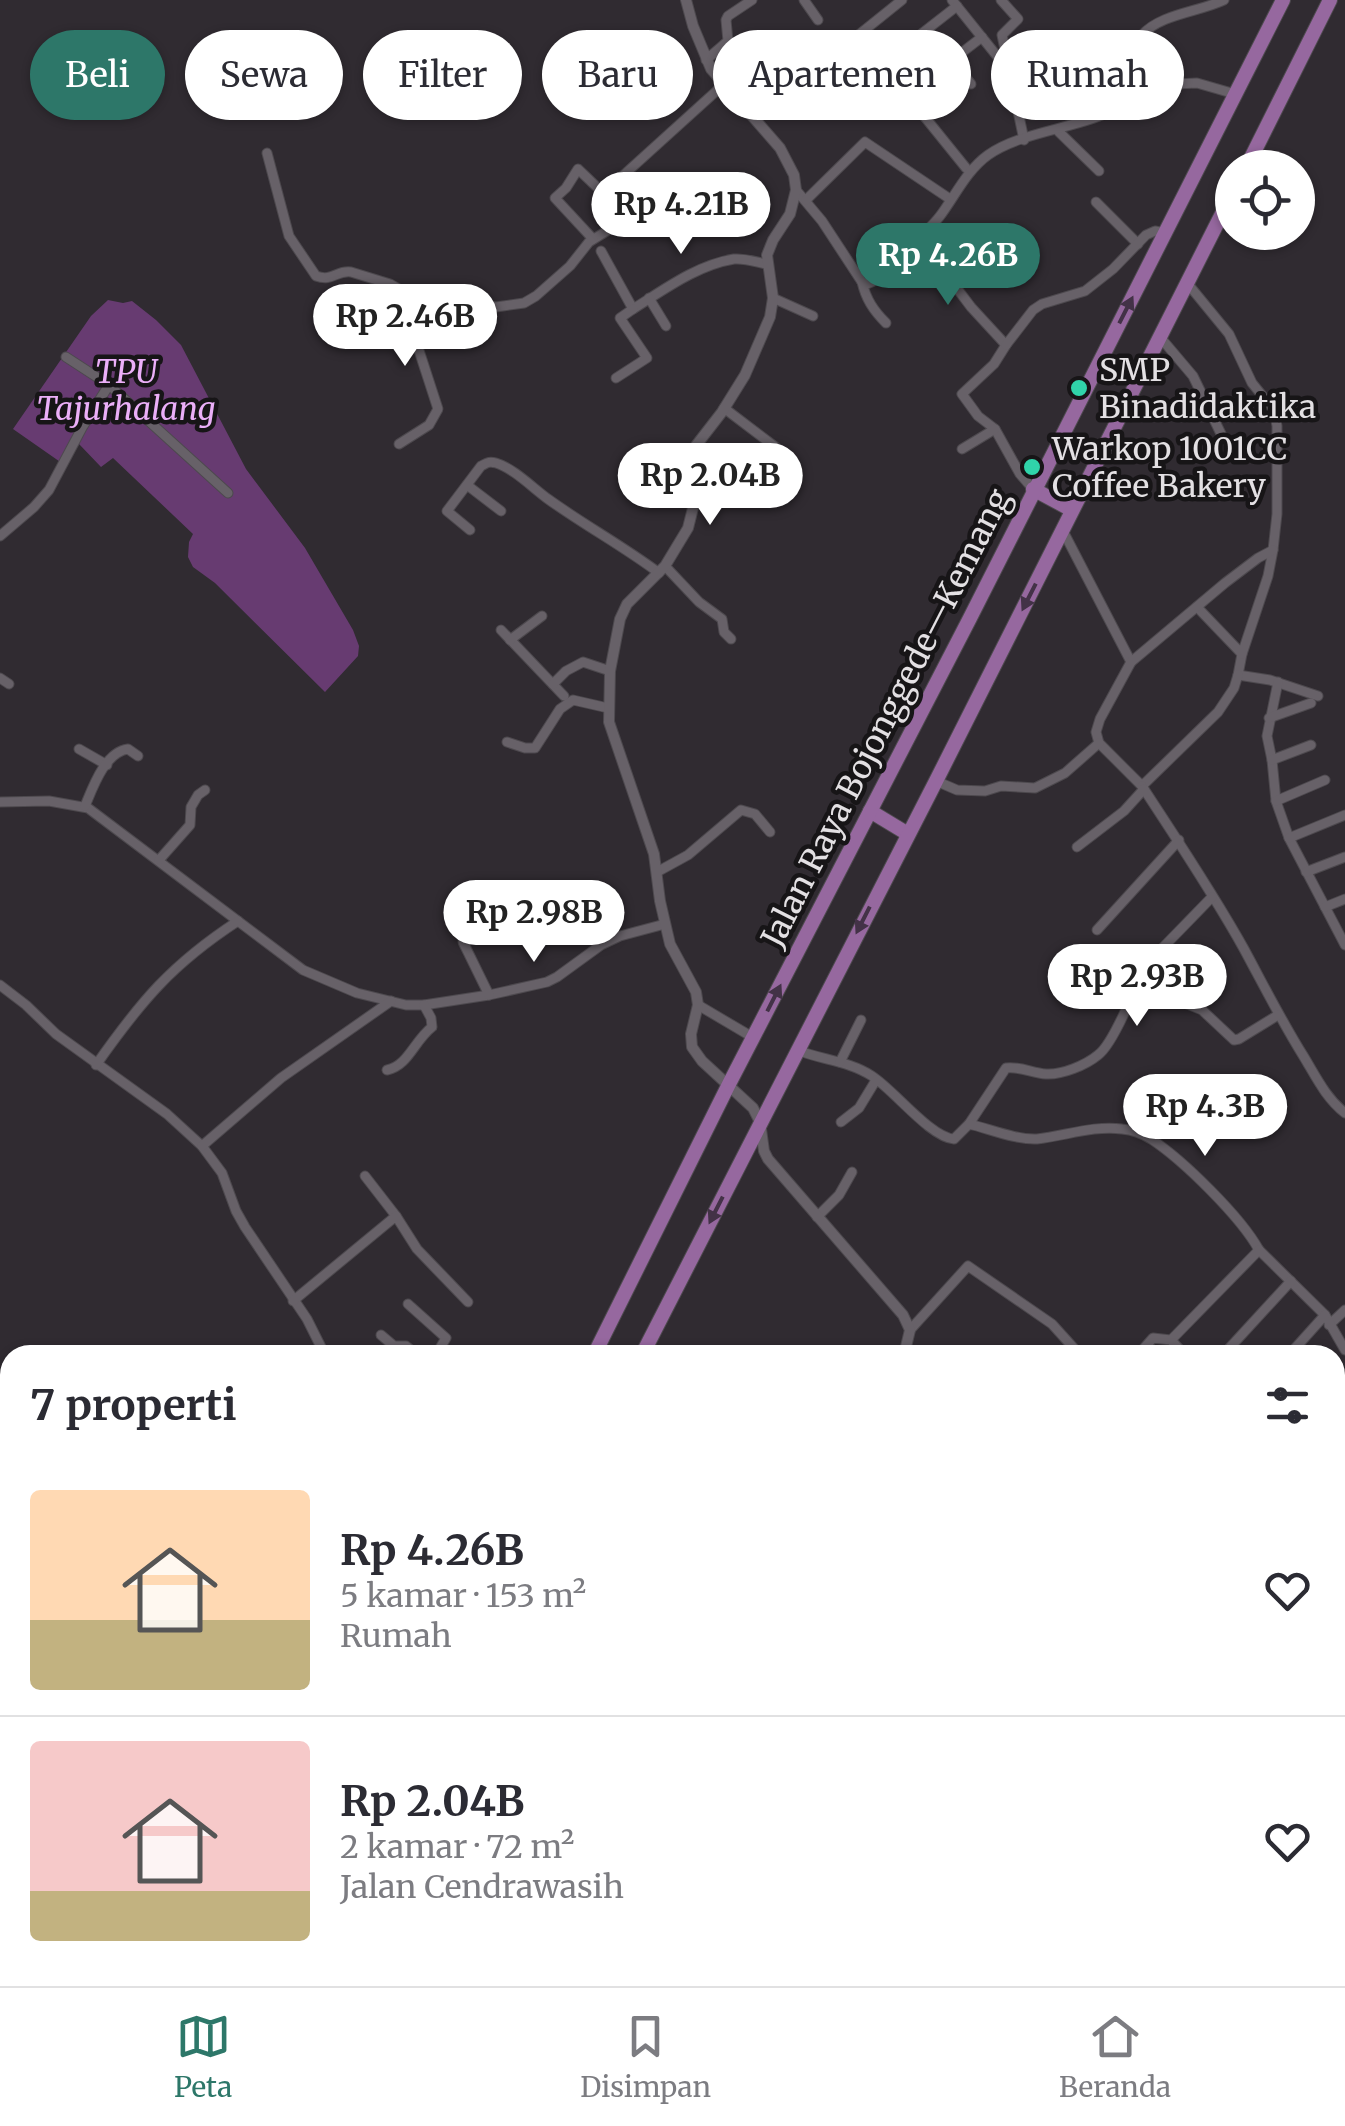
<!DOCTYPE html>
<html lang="id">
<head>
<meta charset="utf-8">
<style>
	:root { --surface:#fff; --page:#f2f2f3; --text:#2b2b33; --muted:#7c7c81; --line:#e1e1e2; --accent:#2d7769 }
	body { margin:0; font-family:Merriweather,serif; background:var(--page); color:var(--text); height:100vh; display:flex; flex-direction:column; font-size:38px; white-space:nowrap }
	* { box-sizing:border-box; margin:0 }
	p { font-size:32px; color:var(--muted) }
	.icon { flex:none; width:55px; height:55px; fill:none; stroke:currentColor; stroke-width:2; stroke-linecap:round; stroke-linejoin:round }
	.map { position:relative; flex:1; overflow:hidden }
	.sheet { position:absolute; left:0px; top:1345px; width:1345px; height:642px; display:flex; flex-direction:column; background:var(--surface); border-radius:30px 30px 0 0; box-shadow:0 2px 8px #0004 }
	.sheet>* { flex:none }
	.hud { position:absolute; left:30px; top:30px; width:1285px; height:90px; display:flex; gap:20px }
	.tools { position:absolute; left:1215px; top:150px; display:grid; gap:20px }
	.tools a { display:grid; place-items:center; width:100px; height:100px; border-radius:50%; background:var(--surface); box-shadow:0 2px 8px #0004; font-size:50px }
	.price { position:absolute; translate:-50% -85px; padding:0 22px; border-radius:35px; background:#fff; color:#222; font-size:32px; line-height:65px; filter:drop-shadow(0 2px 5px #0008) }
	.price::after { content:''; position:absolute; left:50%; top:60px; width:30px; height:22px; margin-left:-15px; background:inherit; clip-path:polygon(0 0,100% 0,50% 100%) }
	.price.active { background:var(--accent); color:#fff }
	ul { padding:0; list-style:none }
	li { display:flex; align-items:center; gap:30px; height:250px; padding:0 30px }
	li+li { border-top:2px solid var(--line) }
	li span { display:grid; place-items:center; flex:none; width:280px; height:200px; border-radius:10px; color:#555 }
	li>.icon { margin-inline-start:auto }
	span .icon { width:120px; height:120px; fill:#fffc; stroke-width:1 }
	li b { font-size:42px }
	h2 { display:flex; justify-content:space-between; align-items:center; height:120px; padding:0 30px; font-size:42px }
	.tag { padding:0 35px; border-radius:45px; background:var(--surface); box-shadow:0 2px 8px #0004; font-size:35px; line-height:90px }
	.tag.active { background:var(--accent); color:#fff }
	.dock { display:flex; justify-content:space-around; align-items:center; height:140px; border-top:2px solid var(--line); background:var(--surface); font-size:28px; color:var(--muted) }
	.dock a { display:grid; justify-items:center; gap:5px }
	.dock .active { color:var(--accent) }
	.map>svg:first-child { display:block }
	.green { fill:#673b71 }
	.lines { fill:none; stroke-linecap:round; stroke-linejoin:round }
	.minor-casing { stroke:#4d494e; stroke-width:11 }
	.tertiary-casing { stroke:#4d494e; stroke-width:12 }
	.trunk-casing { stroke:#4d494e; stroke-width:16 }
	.minor { stroke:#676168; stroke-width:9 }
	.tertiary { stroke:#676168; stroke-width:10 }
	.trunk { stroke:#96689f; stroke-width:14 }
	.oneway { fill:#433247 }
	.poi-dot { fill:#30d4aa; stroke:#171517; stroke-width:4 }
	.labels { text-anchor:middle; stroke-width:9; stroke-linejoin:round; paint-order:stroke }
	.poi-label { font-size:32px; fill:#e3e0e3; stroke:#171517; text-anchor:start }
	.park-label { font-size:32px; font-style:italic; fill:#ebaff8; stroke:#171517 }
	.street-label { font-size:32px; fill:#e3e0e3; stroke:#171517 }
</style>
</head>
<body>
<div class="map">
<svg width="1345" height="1986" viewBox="0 0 1345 1986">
	<rect width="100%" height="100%" fill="#302b31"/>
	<path class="green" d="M 108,300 L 123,303 L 132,301 L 156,320 L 181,345 L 246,469 L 305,548 L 353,630 L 359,646 L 358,656 L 325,692 L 215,583 L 193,567 L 188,557 L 189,542 L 193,534 L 113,458 L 101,467 L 79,444 L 66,466 L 13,429 L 91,316 Z"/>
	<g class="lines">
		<g class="minor-casing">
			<g id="minor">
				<path d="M 804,0 L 818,20"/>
				<path d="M 952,0 L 1001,61"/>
				<path d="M 1001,0 L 1018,19 L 1002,35 L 1024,140"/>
				<path d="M 957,6 L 875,70 L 899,101 L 982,37"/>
				<path d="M 846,45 L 902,0"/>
				<path d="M 706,60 L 728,41 L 726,20 L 728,16 L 752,0"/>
				<path d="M 952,60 L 971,84"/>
				<path d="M 1132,86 L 1197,83 L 1235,94"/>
				<path d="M 907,95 L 966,168"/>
				<path d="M 1058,131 L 1099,171"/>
				<path d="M 267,153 L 289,236 L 316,276 C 333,282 336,270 351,272 L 390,284 L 425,304 L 460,301 L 496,307 L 524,303 L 536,296 L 570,266 L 589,242 L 610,229 L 609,199 L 617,181 L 723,85"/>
				<path d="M 796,190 L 822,221 L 862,282 L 867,284 L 872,282 L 919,238 L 971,307 L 1006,345 L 994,364 L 962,394 L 978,416 L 995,429 L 1020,474 L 1033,489"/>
				<path d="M 806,200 L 865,142 L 950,199"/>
				<path d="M 1096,202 L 1138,244"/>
				<path d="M 919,238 C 926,231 934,224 940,216 C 955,196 967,170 988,155 C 1025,129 1086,129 1126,103 L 1132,86 L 1142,35 C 1160,14 1199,12 1224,0"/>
				<path d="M 593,239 L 555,198 L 566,188 L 578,169 L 601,191"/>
				<path d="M 601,251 L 633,309 C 665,289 697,265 734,259 C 745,258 756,262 766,264"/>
				<path d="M 862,282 C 866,299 873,310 886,323"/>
				<path d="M 1188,284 L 1229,334 L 1252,383 L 1274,410 L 1277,426 L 1277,514 L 1273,550 L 1268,576 L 1242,654 L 1238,675 L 1270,680 L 1318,696"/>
				<path d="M 649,298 L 666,326"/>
				<path d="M 773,298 L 813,316"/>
				<path d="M 1160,337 L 1193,376 L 1224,440"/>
				<path d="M 1006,345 L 1033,310 L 1042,304 L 1085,291 L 1113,269 L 1146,235 L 1155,231 L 1166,233"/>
				<path d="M 616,378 L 647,358 L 620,318 L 633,309"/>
				<path d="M 109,385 L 228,493"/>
				<path d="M 724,408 L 782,452"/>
				<path d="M 399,444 L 429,425 L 438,409 L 413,332 L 413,322 L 419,302"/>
				<path d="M 962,449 L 995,429"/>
				<path d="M 467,485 L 501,511"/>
				<path d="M 470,530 L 447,511 L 481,466 C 487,463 489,461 496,463 C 513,468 533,488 548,499 C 584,525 623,546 659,573"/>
				<path d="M 1063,531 L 1131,662"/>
				<path d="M 0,536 L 34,507 L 49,490 L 83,426 L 109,385 L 66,357"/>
				<path d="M 665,566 L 699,602 L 722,619 L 724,632 L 731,639"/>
				<path d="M 1197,607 L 1242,654"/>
				<path d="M 501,630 L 564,696"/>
				<path d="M 510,640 L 542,616"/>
				<path d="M 1238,675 L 1234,688 L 1218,712 L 1142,786 L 1099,743 L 1096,732 L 1100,719 L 1131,662 L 1225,583 L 1258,558 L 1273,550"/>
				<path d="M 0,678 L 9,684"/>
				<path d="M 1278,682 L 1267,736 L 1272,760 L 1276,801 L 1289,838 L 1345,945"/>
				<path d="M 553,684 L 566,671 L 583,662 L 610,671"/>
				<path d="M 1269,718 L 1311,703"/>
				<path d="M 507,742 L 525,748 L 535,748 L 560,709 L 573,700 L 608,708"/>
				<path d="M 79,749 L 107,765"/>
				<path d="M 1272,760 L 1311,745"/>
				<path d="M 936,781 L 957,790 L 985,791 L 1001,786 L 1035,788 L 1065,773 L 1099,743"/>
				<path d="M 1142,786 C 1177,840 1213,893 1244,949 C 1264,986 1282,1022 1304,1057 C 1316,1077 1326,1098 1345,1113"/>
				<path d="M 1276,801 L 1325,780"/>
				<path d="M 0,802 L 49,801 L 88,808 L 303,970 L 357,993 L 406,1005 L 424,1005 L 489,995 L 547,982 L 557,977 L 601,945 L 620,936 L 665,924"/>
				<path d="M 85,806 C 93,787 105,752 128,749 L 138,756"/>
				<path d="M 1289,838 L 1345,815"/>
				<path d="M 1077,847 L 1124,811 L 1144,789"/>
				<path d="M 159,860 L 190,825 L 191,807 L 198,795 L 205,790"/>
				<path d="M 657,872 L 688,855 L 741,810 L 755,814 L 770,832"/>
				<path d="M 1306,872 L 1345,857"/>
				<path d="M 1325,907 L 1345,899"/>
				<path d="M 1097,930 L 1179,840"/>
				<path d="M 463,942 L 489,995"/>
				<path d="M 1137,984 L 1202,1010 L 1234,1040 L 1239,1039 L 1278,1015"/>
				<path d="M 0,985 L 26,1005 L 56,1034 L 167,1114 L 202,1146 L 222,1173 L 236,1211 L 245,1227 L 307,1319 L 325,1355"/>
				<path d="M 698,1005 L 754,1038"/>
				<path d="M 797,1050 C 822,1060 849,1061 872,1076 C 895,1091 930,1137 954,1139 L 969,1124 L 1006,1068 C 1020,1066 1032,1073 1046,1074 C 1062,1075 1086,1065 1098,1055 C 1113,1044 1136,988 1142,969 L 1212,897"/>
				<path d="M 840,1062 L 861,1020"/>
				<path d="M 96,1065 C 141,1001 172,964 238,921"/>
				<path d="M 387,1070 C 408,1066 414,1041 432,1027 L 431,1018 L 424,1005"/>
				<path d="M 841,1122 L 859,1108 L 876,1080"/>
				<path d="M 969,1124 C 990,1129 1016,1140 1037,1139 C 1065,1136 1094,1125 1122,1129 C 1132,1130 1143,1134 1151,1139 C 1183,1160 1241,1217 1259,1250"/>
				<path d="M 1150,1138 L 1179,1096"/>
				<path d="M 202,1146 L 281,1078 L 391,1001"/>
				<path d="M 365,1176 L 396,1216"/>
				<path d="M 817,1217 L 839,1195 L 852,1172"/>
				<path d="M 293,1301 L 396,1216 L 417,1249 L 468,1302"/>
				<path d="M 408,1304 L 446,1338 L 436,1355"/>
				<path d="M 1329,1325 L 1345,1310"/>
				<path d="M 910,1330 L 968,1266 L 1052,1324 L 1080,1355"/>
				<path d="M 381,1335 L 394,1346 L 406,1346 L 417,1355"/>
				<path d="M 1171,1340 L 1185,1355"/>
				<path d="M 1138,1355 L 1153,1338 L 1171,1340 L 1259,1250 L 1325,1315 L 1345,1350"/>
				<path d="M 1223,1355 L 1291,1281"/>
				<path d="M 1289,1355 L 1325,1315"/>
				<path d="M 1335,1577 L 1345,1586"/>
				<path d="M 1335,1681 L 1345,1672"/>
				<path d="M 1335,1687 L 1345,1697"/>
				<path d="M 0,1732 L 10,1723"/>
				<path d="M 0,1843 L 10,1854"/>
				<path d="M 1335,1909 L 1345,1900"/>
				<path d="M 10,1941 L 10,1948"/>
				<path d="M 0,1952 L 10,1959"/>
				<path d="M 1335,1966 L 1345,1976"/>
				<path d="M 615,1978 L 612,1982 L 617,1986"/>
				<path d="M 991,1978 L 1000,1986"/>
				<path d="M 9,1986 L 11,1978"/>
				<path d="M 791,1986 L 798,1978"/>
				<path d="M 980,1986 L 989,1978"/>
				<path d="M 1089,1986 L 1096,1978"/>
				<path d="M 1262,1986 L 1268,1978"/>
			</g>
		</g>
		<g class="tertiary-casing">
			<g id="tertiary">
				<path d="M 686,0 L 693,26 L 711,69 L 780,148 L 794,175 L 796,190 L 790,214 L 773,240 L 767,255 L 773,298 L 770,317 L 745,375 L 722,412 L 691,452 L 690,461 L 694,504 L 688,528 L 665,566 L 627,604 L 620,619 L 610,671 L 609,722 L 654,854 L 660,901 L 670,944 L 696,992 L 698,1005 L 691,1034 L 692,1047 L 702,1061 L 753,1108 L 760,1122 L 764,1151 L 768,1159 L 903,1315 L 910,1330 L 904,1355"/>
				<path d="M 751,1986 L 756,1978"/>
			</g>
		</g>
		<g class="trunk-casing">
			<g id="trunk">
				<path d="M 1246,168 L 1330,0"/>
				<path d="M 1033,489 L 1072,510"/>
				<path d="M 870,811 L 908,834"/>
				<path d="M 594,1355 L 729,1084 L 970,618 L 1283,0"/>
				<path d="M 642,1355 L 936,781 L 1232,194"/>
				<path d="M 271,1986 L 275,1978"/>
			</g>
		</g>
		<use href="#minor" class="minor"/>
		<use href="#tertiary" class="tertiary"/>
		<use href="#trunk" class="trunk"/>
	</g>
	<defs><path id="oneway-solid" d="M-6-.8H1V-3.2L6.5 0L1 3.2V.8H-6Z" transform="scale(2.5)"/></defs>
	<g class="oneway">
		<use href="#oneway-solid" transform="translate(1126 310) rotate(-63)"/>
		<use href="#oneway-solid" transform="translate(1029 597) rotate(117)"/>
		<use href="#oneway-solid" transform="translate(863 920) rotate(117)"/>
		<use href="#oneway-solid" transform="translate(774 998) rotate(-63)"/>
		<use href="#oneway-solid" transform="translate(716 1210) rotate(117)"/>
	</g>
	<g class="poi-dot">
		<circle cx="1079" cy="388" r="10"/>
		<circle cx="1032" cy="467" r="10"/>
	</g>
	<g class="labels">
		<g class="poi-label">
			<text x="1099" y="381">SMP<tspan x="1099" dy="37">Binadidaktika</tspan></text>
			<text x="1052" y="460">Warkop 1001CC<tspan x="1052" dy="37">Coffee Bakery</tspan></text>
		</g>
		<g class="park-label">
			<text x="126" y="383">TPU<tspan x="126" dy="37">Tajurhalang</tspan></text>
		</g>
		<g class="street-label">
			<text transform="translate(886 718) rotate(-63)" y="11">Jalan Raya Bojonggede—Kemang</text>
		</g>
	</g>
</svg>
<div class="tools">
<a><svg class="icon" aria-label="locate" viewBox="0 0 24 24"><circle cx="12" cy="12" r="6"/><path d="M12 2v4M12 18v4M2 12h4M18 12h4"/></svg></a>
</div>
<b class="price" style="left:681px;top:257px">Rp 4.21B</b>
<b class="price active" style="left:948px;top:308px">Rp 4.26B</b>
<b class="price" style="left:405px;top:369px">Rp 2.46B</b>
<b class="price" style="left:710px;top:528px">Rp 2.04B</b>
<b class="price" style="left:534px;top:965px">Rp 2.98B</b>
<b class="price" style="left:1137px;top:1029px">Rp 2.93B</b>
<b class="price" style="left:1205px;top:1159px">Rp 4.3B</b>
<div class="hud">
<a class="tag active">Beli</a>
<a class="tag">Sewa</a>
<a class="tag">Filter</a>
<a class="tag">Baru</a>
<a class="tag">Apartemen</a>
<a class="tag">Rumah</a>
</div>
<section class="sheet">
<h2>7 properti<svg class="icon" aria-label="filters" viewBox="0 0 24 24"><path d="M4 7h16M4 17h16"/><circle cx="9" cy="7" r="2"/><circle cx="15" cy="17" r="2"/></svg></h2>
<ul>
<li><span style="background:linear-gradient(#ffd9b3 65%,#c2b280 0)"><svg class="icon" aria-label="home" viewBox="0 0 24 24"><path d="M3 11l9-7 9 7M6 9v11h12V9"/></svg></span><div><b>Rp 4.26B</b><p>5 kamar · 153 m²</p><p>Rumah</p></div><svg class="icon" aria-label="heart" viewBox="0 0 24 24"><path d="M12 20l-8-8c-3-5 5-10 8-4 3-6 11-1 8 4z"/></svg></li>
<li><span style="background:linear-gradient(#f6c9c9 75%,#c2b280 0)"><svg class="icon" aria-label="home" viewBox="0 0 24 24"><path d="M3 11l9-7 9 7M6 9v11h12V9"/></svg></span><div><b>Rp 2.04B</b><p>2 kamar · 72 m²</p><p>Jalan Cendrawasih</p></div><svg class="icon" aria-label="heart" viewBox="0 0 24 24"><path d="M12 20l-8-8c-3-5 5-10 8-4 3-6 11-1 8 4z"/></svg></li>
</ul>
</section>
</div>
<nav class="dock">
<a class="active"><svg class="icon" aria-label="map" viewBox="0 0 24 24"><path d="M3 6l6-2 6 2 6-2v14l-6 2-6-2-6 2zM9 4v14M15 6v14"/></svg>Peta</a>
<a><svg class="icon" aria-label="saved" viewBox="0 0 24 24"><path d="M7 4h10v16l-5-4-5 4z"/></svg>Disimpan</a>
<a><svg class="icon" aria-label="home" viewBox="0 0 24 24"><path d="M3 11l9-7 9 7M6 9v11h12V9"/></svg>Beranda</a>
</nav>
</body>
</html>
